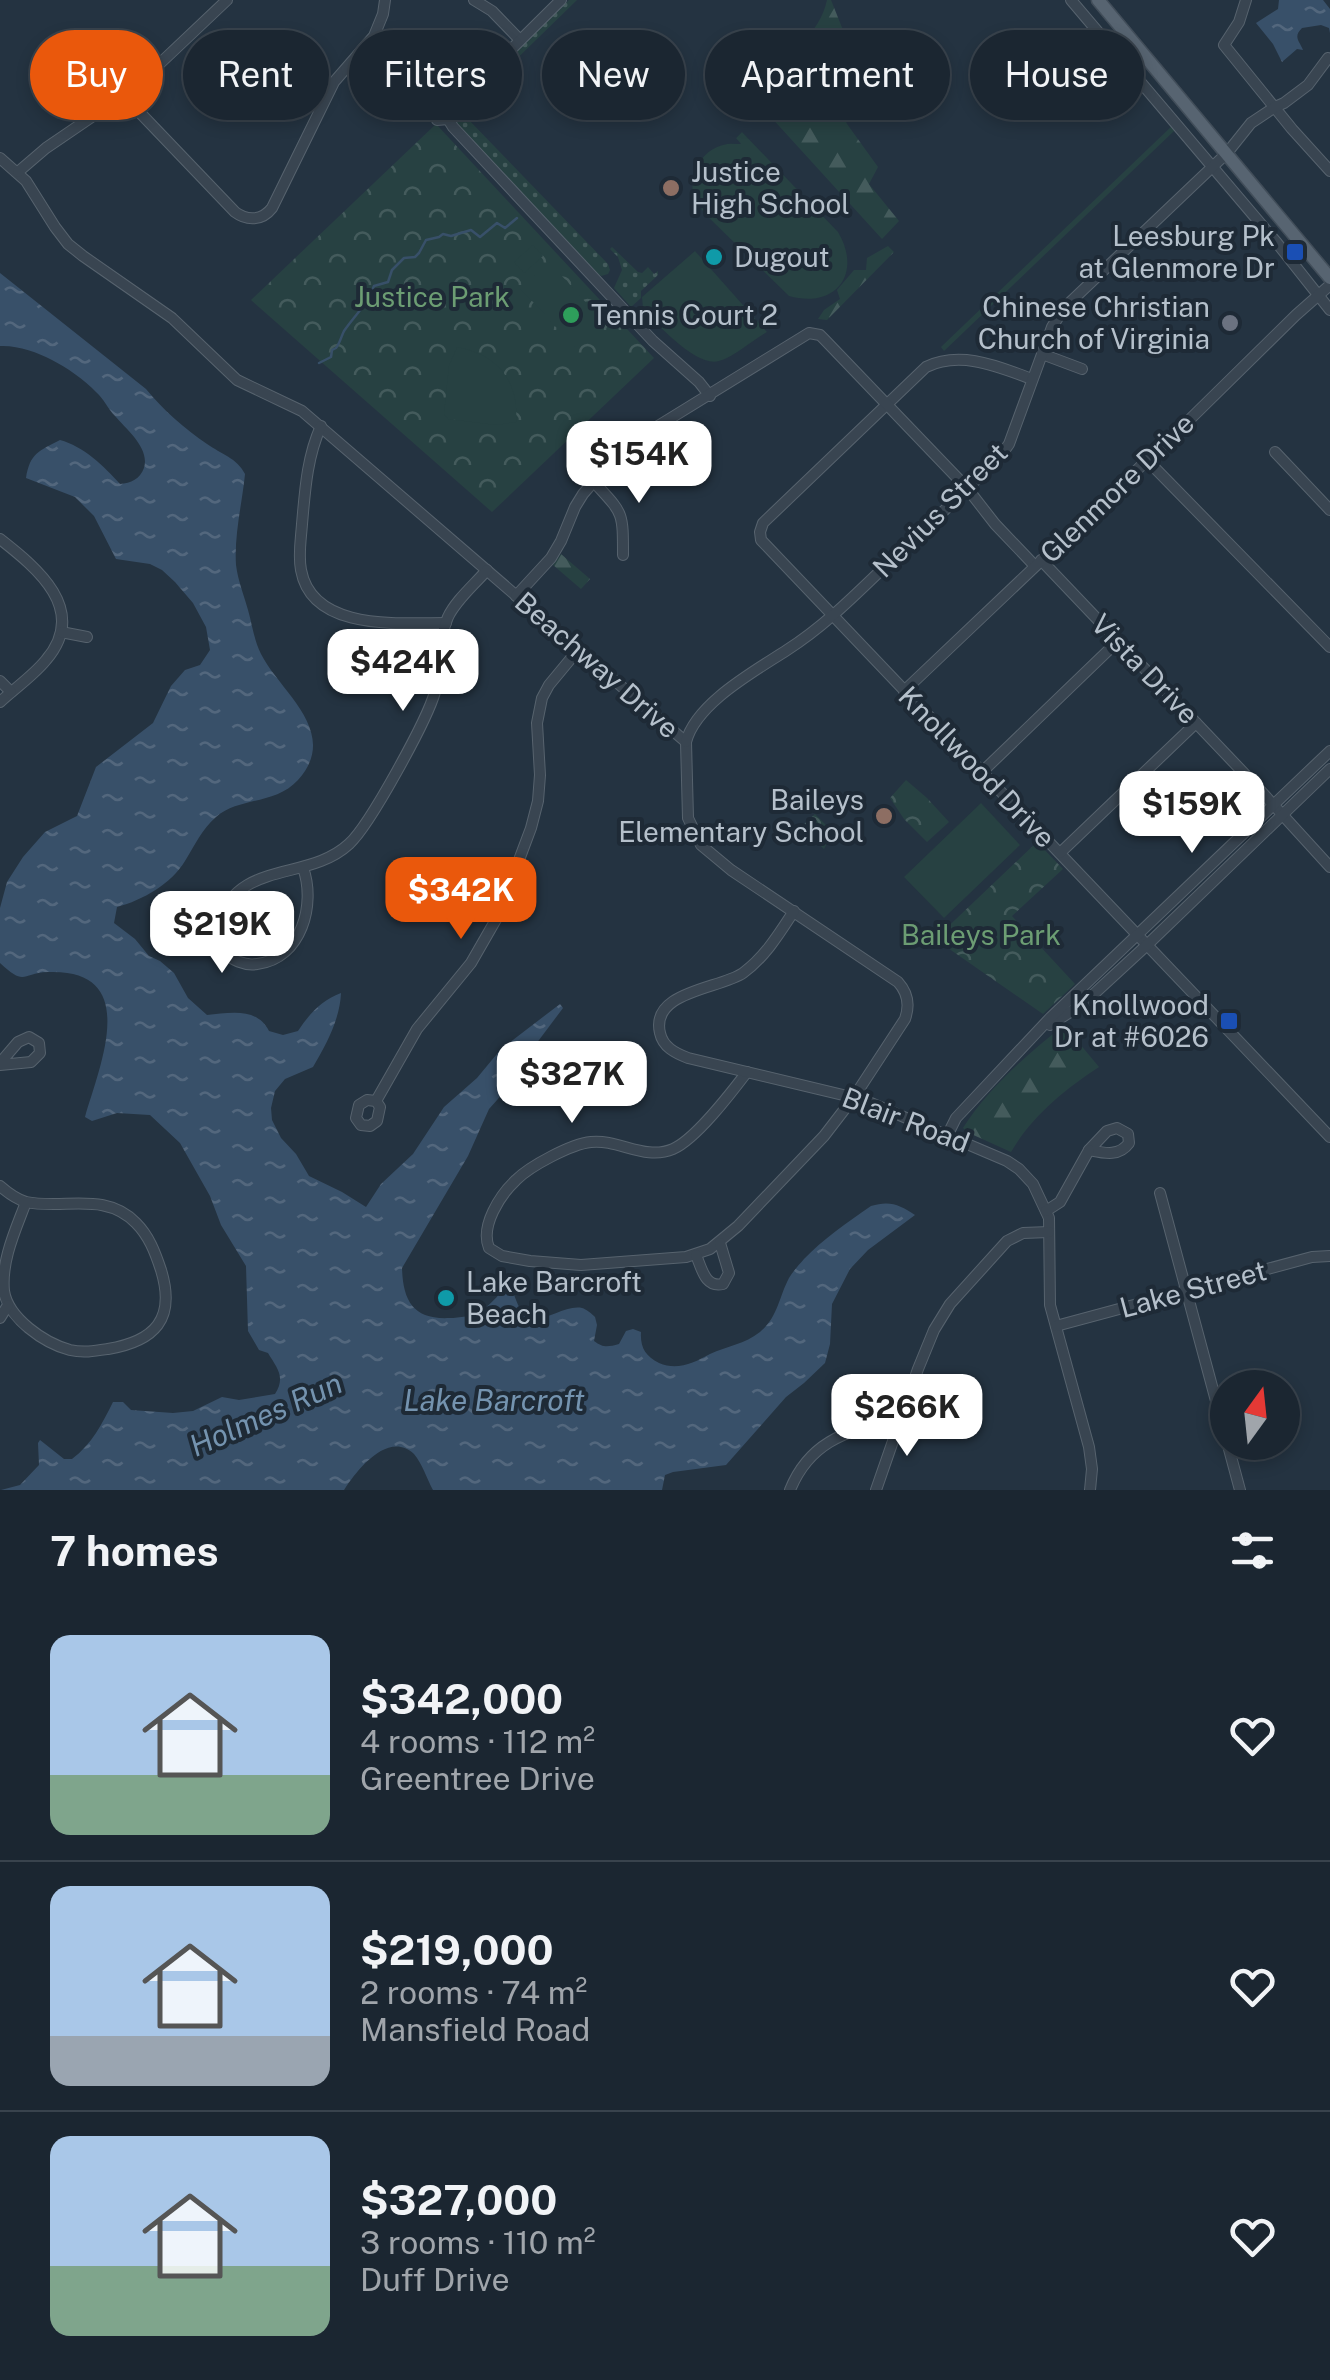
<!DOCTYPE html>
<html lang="en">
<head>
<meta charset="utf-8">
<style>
	:root { --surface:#1b2631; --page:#242e39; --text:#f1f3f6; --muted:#a0a5ab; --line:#39434d; --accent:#ea580c }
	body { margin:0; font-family:"Public Sans",sans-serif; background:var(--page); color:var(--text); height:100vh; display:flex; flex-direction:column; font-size:38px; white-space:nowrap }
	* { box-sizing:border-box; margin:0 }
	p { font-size:32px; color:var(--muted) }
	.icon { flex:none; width:55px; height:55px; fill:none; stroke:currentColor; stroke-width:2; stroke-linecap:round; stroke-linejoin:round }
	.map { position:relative; height:1490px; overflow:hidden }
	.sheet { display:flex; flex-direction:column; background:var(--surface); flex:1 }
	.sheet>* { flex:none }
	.banner { position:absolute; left:30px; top:30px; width:1270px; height:90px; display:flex; gap:20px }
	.needle { width:65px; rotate:15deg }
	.buttons { position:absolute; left:1210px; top:1370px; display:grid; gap:20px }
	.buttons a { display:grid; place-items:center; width:90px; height:90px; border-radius:50%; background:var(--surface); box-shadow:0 5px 15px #0003,0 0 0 2px var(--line); font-size:50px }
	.price { position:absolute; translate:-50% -85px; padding:0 22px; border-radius:20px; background:#fff; color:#222; font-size:32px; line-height:65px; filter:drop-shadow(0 2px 5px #0008) }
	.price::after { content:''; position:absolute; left:50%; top:60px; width:30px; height:22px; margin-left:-15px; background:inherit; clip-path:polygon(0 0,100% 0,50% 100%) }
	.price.current { background:var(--accent); color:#fff }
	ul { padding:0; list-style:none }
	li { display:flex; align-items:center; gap:30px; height:250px; padding:0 50px }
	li+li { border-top:2px solid var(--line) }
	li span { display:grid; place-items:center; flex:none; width:280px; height:200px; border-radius:20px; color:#555 }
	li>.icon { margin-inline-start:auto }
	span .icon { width:120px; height:120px; fill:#fffc; stroke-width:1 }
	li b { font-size:42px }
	h2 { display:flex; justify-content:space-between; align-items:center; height:120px; padding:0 50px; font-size:42px }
	.chip { padding:0 35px; border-radius:45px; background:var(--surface); box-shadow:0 5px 15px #0003,0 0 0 2px var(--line); font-size:35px; line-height:90px }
	.chip.current { background:var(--accent); color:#fff }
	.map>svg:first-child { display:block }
	.grass { fill:url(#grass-dots) }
	.forest { fill:url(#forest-firs) }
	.park { fill:url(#park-crowns) }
	.pitch { fill:#274142 }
	.water { fill:url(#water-ripples) }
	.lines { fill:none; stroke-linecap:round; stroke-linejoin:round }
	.stream { stroke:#385069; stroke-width:2.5 }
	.minor-casing { stroke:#57636e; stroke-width:12 }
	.major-casing { stroke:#424e5a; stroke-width:15 }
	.minor { stroke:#394551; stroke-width:10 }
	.major { stroke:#576471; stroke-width:12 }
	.education-dot { fill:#8d6e63; stroke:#1e2a36; stroke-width:4 }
	.transit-dot { fill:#1a4fb4; stroke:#1e2a36; stroke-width:4 }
	.culture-dot { fill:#0f9aa8; stroke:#1e2a36; stroke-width:4 }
	.leisure-dot { fill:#2e9e5b; stroke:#1e2a36; stroke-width:4 }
	.worship-dot { fill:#6b7280; stroke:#1e2a36; stroke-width:4 }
	.labels { text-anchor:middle; stroke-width:8; stroke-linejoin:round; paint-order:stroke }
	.poi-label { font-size:28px; fill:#b5c0cb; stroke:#1e2a36; text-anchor:start }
	.park-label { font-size:28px; fill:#6c9d73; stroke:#1e2a36 }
	.street-label { font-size:28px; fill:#b5c0cb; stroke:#1e2a36 }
	.water-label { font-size:30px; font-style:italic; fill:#7493af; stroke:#1e2a36 }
</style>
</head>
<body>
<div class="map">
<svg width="1330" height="1490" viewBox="0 0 1330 1490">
	<defs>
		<pattern id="grass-dots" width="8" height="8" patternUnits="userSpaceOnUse" patternTransform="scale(2.5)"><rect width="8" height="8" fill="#274142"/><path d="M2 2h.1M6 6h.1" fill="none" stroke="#445b5c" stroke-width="1.8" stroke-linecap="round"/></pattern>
		<pattern id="forest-firs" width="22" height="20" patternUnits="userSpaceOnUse" patternTransform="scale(2.5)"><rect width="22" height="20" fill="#274142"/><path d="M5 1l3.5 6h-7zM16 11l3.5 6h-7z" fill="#445b5c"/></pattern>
		<pattern id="park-crowns" width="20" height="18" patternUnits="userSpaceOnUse" patternTransform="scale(2.5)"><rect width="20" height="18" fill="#274142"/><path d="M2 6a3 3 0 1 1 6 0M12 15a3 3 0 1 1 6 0" fill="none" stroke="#445b5c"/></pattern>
		<pattern id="water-ripples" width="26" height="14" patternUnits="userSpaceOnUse" patternTransform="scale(2.5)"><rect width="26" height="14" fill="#385069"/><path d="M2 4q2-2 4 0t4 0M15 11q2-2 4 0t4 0" fill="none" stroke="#53677d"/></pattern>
	</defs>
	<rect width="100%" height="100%" fill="#243341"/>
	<g class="grass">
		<path d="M 569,0 L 577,0 L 502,73 L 499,70 L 507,60 Z"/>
		<path d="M 672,56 L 674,59 L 672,62 L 676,66 L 631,114 L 628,107 L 622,104 Z"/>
		<path d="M 462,104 L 466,106 L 463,113 L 466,117 L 608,264 L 610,270 L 608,274 L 601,276 L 597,273 L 457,123 L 454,115 Z"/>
		<path d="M 612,247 L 638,272 L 642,273 L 648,267 L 654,274 L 658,271 L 658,275 L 641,291 L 641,298 L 631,307 L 614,288 L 622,270 L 618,257 L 610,249 Z"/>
	</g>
	<g class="forest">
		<path d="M 827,0 L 831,0 L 845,35 L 850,70 L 829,87 L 847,124 L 878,167 L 869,184 L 899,221 L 882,239 L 748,92 C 776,66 819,39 827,0 Z"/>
		<path d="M 1173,125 L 1174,131 L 944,351 L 941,347 Z"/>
		<path d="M 888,246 L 894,252 L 827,320 L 818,319 L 824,310 L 840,299 L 837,290 L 854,270 L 866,270 L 867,258 Z"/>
		<path d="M 561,554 L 590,579 L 581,589 L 553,565 Z"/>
		<path d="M 1064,1025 L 1099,1067 C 1064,1090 1032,1116 1011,1152 L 969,1133 L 963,1128 C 988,1088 1028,1054 1064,1025 Z"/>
	</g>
	<g class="park">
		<path d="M 436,124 L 654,358 L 492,512 L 251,300 Z"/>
		<path d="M 906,780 L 927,798 L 949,822 L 927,842 L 904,819 L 890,798 Z"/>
		<path d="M 815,814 L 828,827 L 821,836 L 827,843 L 824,849 L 801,827 Z"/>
		<path d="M 1037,842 L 1063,869 L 1012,916 L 1075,984 L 1043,1014 L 935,939 Z"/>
	</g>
	<g class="pitch">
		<path d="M 742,132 L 838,232 C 863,274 835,309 789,296 L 705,214 C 704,212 696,202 695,199 C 686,177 701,150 723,145 C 729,143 735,144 741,144 L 736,138 Z"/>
		<path d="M 533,245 L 543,256 L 524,273 L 514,262 Z"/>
		<path d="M 695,251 L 767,332 C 752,340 736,356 719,361 C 697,368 657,324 643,309 L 642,297 Z"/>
		<path d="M 549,262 L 573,288 L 545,314 L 520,289 Z"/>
		<path d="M 579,295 L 603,321 L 575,347 L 550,321 Z"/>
		<path d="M 457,347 C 498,355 519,381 516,422 L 496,425 L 448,419 L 444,414 L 449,366 Z"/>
		<path d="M 981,803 L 1020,845 L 944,918 L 904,877 Z"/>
	</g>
	<g class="water">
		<path d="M 1279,0 L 1323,0 L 1330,9 L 1330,33 L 1329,28 L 1321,25 L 1302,28 C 1293,37 1299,40 1303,50 L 1297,49 L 1282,62 L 1273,44 L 1256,23 L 1278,9 Z"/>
		<path d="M 0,273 L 146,389 C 163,410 185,429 207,444 C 221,454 237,458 245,474 C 242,504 234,535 236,565 C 238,581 244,595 248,610 C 252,624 254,640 261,654 C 280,692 341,732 298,780 C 275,805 239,797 216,817 C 202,829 195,845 185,861 C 171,884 143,900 117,907 L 114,923 L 135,939 L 149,956 L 160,961 L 174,973 L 188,998 L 207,1015 C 230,1013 257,1007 269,1031 L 283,1035 L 298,1031 C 310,1013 321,1001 341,993 C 340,1019 326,1045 313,1067 L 285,1079 L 275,1091 L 271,1108 L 272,1120 L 281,1138 L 296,1154 L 309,1176 L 342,1192 L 366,1207 L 381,1184 L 413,1154 L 444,1107 L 477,1078 L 501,1049 L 560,1004 L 563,1008 L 530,1052 L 523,1069 L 514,1081 L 489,1109 L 468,1156 L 402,1268 C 403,1302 414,1320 450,1318 C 459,1318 473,1316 481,1311 C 492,1304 502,1291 510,1281 C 513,1291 516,1303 522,1312 C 535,1331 562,1304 582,1308 C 586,1309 592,1314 595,1317 L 597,1325 L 594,1341 C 603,1348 608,1347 619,1344 L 626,1331 L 633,1329 L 641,1332 C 640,1347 645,1356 659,1363 C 677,1371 694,1363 710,1354 C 727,1346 745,1344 760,1332 C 778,1317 779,1297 789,1278 C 793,1271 799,1265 804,1259 C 823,1239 848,1222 871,1206 C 890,1200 900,1205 915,1215 L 868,1250 L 850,1269 L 832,1304 L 830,1344 L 825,1363 L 804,1383 L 786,1397 L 726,1465 L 673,1472 L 665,1475 L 662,1490 L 433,1490 C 427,1479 422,1463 414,1454 C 388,1430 357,1470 344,1490 L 1,1490 L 20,1485 L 39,1465 L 38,1443 L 40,1440 L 64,1459 L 72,1459 C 92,1444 102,1424 113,1402 L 123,1402 L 131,1410 L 173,1413 L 193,1411 L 222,1397 L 239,1400 L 275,1394 C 286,1377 277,1368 268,1353 L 259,1350 L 248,1331 L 246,1266 L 221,1225 L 210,1196 L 180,1143 L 150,1115 L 117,1113 L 92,1121 L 85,1117 C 99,1067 143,968 48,972 C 21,973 26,987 0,963 L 0,908 L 7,882 L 23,857 L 45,832 L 77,816 L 96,767 L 153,723 L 171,686 L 185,670 L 200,665 L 210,650 L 206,627 L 193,603 L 175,582 L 162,570 L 150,564 L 116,559 L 94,516 L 75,497 L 26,478 C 30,453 39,451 60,440 C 83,446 104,466 120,484 C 131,483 140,479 144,468 C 150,448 127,430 115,416 C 108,409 104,399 96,392 C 85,380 66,367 52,360 C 37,352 17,345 0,346 Z"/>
	</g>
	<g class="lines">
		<path class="stream" d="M 319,363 L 331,357 L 332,350 L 336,348 C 340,343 341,337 344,331 C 354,316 368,304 374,286 L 388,282 L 392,270 L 404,258 L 415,257 L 419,253 L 426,240 L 439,237 L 443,234 L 451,236 L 471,230 L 480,237 L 497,223 L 505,228 L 517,218"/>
		<g class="minor-casing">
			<g id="minor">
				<path d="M 474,0 L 492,11 L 520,40"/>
				<path d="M 1071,0 L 1277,243 L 1330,310"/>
				<path d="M 1246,0 L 1239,22 L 1224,45 L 1292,129 L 1330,171"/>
				<path d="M 124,96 L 235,212 C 247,221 262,221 272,208 L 334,82 L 374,36 L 383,14 L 385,0"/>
				<path d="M 448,119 L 453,127 L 653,341 L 699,382 L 710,396"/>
				<path d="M 437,120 L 448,119 L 450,110 L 561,0"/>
				<path d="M 0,158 L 26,181 L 55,227 L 68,244 L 83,256 L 172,318 L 237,380 L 302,411 L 686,742 L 688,818 L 701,845 L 731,870 L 898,982 C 908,993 910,1005 905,1019 L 854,1097 L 824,1136 L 738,1226 L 710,1249 L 686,1257 L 581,1265 L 530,1261 L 502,1256 L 489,1248 C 480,1226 500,1195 516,1180 C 530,1166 571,1144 591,1142 C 619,1139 645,1161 673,1149 C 696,1139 731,1093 747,1072"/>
				<path d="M 18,172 L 46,148 L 134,88 L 227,0"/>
				<path d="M 1042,354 L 1082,369"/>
				<path d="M 1032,379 C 999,367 961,350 926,367 L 763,523 L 760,532 L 761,540 L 1330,1137"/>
				<path d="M 321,426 C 307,457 305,490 302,524 C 301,539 298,555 301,570 C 312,631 398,623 446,623"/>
				<path d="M 1275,452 L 1330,510"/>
				<path d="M 1147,460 L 1330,647"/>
				<path d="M 593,481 C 623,514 623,510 623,555"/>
				<path d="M 0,539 C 37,568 89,610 46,660 C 33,676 15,688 0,702"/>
				<path d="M 1041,560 L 1259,789 L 1330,867"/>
				<path d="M 516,596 L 551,558 L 561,541 L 575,507 L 583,494 L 602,472 L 658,426 L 809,333 L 820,335 L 824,339 L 967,488 L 995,524 L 1035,566"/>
				<path d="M 61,632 L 87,637"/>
				<path d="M 0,681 L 11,692"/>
				<path d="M 904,691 L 1180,429 L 1296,315 L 1330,285"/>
				<path d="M 686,742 C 696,703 755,671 787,650 C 820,629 848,602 876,575 C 917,537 958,497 999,458 L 1009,444 L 1052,327 L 1064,308 L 1227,153 L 1251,123 L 1275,107 L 1284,103 L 1308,85 L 1328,58"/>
				<path d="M 982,772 L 1118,641"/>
				<path d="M 1060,853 L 1196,723"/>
				<path d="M 303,868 C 316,903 302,959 257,964 C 245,966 231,960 223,951 C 216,943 216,933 219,923 C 238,859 308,882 349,844 C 370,825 427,720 435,692 C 441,668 438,640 448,617 C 456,600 474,585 487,570"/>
				<path d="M 794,911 C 779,934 765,957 743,973 C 720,989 650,991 660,1033 C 663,1047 675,1053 688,1058 L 864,1100 L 1007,1161 L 1019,1169 L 1033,1184 L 1049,1218 L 1050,1305 L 1089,1447 L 1092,1469 L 1090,1490"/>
				<path d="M 1050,1025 L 1084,1003 L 1147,945 L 1330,769"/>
				<path d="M 0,1063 L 18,1042 L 29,1037 L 39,1043 L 40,1053 L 31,1062 L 0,1065"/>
				<path d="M 376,1101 L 380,1107 L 377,1121 L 370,1126 L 361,1125 L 356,1118 L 359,1105 L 367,1100 L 376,1101 L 417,1029 L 471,963 L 498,916 L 531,828 L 538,801 L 540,775 L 537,723 L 542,698 L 549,685 L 578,650"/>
				<path d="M 1117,1128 L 1128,1134 L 1129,1143 C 1119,1157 1104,1153 1089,1150 L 1107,1131 Z"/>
				<path d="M 947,1136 L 956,1118 L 1051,1017 L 1330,751"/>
				<path d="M 0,1186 C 8,1193 16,1199 26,1202 C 64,1210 105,1191 136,1223 C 149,1236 155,1252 161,1270 C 176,1319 155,1341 108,1349 C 95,1351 83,1353 70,1350 C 44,1343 8,1318 4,1291 C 1,1260 16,1229 26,1202"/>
				<path d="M 1160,1193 L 1240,1490"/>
				<path d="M 1046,1211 L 1060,1202 L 1089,1150"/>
				<path d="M 696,1255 C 702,1269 705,1288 723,1284 L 729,1273 L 720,1243"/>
				<path d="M 0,1318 L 8,1305"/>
				<path d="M 1056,1326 L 1312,1257 L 1330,1256"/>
				<path d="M 790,1490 C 811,1438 851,1431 900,1416"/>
				<path d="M 876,1490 L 918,1369 L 934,1330 L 950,1304 L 1007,1241 L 1023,1233 L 1049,1232"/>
			</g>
		</g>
		<g class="major-casing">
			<path id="major" d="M 1098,0 L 1330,278"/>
		</g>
		<use href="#minor" class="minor"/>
		<use href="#major" class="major"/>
	</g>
	<g class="education-dot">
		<circle cx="671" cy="188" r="10"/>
		<circle cx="884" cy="816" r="10"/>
	</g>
	<g class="transit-dot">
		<rect x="1285" y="242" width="20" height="20" rx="5"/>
		<rect x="1219" y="1011" width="20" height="20" rx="5"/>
	</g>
	<g class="culture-dot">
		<circle cx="714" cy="257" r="10"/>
		<circle cx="446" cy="1298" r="10"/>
	</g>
	<circle class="leisure-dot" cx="571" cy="315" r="10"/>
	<circle class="worship-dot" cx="1230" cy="323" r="10"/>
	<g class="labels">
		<g class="poi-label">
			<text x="691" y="182">Justice<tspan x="691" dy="32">High School</tspan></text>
			<text x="1275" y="246" text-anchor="end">Leesburg Pk<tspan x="1275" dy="32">at Glenmore Dr</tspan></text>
			<text x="734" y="267">Dugout</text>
			<text x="1210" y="317" text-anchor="end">Chinese Christian<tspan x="1210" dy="32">Church of Virginia</tspan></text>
			<text x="591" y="325">Tennis Court 2</text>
			<text x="864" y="810" text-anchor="end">Baileys<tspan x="864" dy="32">Elementary School</tspan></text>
			<text x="1209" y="1015" text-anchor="end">Knollwood<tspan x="1209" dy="32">Dr at #6026</tspan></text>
			<text x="466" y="1292">Lake Barcroft<tspan x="466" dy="32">Beach</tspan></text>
		</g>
		<g class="park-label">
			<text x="432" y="307">Justice Park</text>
			<text x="981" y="945">Baileys Park</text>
		</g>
		<g class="street-label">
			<text transform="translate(1117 488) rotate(-44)" y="10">Glenmore Drive</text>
			<text transform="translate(940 510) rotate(-45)" y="10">Nevius Street</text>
			<text transform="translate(597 665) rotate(41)" y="10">Beachway Drive</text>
			<text transform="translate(1145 669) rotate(46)" y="10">Vista Drive</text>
			<text transform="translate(977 767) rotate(46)" y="10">Knollwood Drive</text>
			<text transform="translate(906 1120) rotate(21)" y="10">Blair Road</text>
			<text transform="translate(1193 1289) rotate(-15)" y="10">Lake Street</text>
		</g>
		<g class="water-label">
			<text x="494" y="1411">Lake Barcroft</text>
			<text transform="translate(266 1415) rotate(-24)" y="10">Holmes Run</text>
		</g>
	</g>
</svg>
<div class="buttons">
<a><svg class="needle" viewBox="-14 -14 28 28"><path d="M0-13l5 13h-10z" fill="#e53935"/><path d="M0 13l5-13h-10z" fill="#a0a5ab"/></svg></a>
</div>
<b class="price" style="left:639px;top:506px">$154K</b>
<b class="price" style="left:403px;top:714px">$424K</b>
<b class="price" style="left:1192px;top:856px">$159K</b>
<b class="price current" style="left:461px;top:942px">$342K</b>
<b class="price" style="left:222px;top:976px">$219K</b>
<b class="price" style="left:572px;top:1126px">$327K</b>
<b class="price" style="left:907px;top:1459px">$266K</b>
<div class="banner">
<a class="chip current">Buy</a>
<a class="chip">Rent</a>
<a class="chip">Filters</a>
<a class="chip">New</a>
<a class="chip">Apartment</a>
<a class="chip">House</a>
</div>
</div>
<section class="sheet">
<h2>7 homes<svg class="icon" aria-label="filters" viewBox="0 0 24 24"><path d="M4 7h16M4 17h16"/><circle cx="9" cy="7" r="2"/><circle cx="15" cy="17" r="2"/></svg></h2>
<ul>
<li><span style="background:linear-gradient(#a9c7e8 70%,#7fa58c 0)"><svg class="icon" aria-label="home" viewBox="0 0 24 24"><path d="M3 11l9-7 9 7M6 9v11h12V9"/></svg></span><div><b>$342,000</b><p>4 rooms · 112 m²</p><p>Greentree Drive</p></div><svg class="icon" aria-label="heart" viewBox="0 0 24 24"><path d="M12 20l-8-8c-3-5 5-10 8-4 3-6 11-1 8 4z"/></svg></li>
<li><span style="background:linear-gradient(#a9c7e8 75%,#9aa5b1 0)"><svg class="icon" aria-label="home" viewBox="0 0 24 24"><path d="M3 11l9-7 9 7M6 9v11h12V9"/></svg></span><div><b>$219,000</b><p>2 rooms · 74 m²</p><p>Mansfield Road</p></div><svg class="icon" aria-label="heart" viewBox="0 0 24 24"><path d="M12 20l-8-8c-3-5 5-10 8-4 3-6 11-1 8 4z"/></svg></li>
<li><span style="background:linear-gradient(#a9c7e8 65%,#7fa58c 0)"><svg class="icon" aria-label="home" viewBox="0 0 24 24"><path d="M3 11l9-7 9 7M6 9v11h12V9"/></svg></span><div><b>$327,000</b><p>3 rooms · 110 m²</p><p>Duff Drive</p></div><svg class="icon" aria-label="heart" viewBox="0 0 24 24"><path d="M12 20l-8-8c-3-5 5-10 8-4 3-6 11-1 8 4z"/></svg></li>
</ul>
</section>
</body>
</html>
